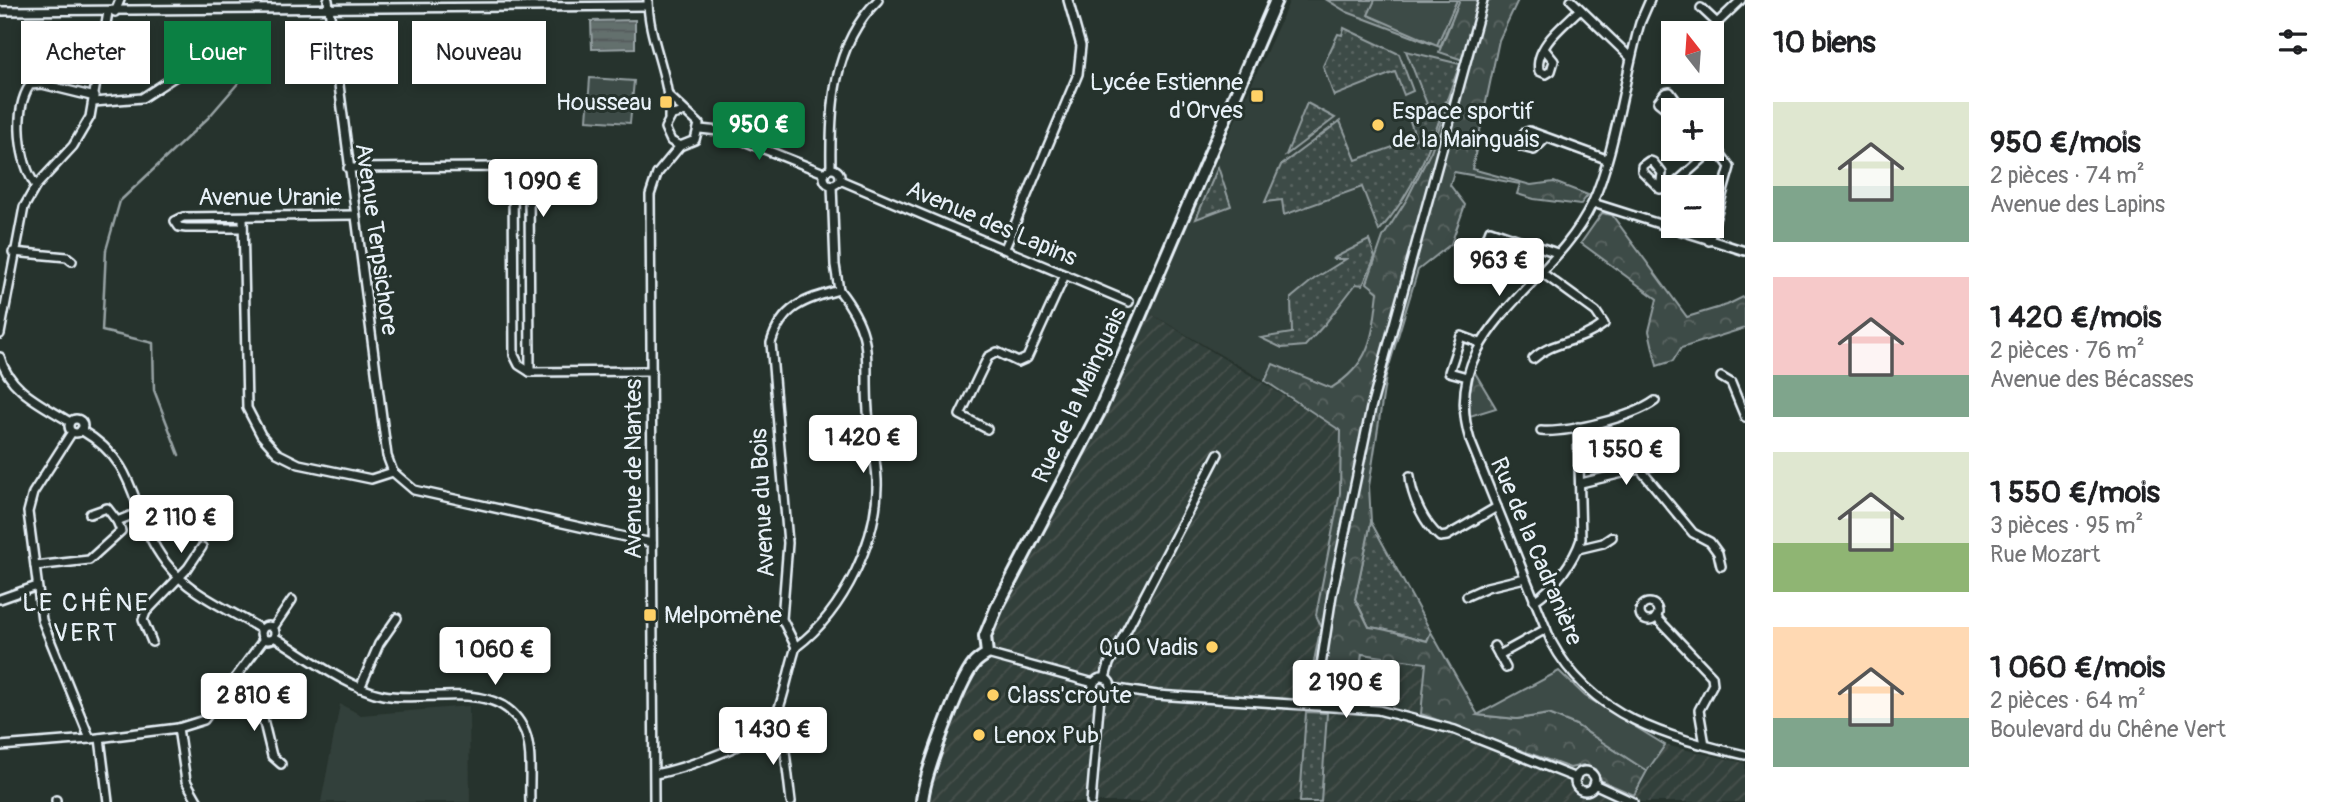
<!DOCTYPE html>
<html lang="fr">
<head>
<meta charset="utf-8">
<style>
	:root { --surface:#fff; --page:#f2f2f2; --text:#202124; --muted:#757577; --accent:#0b8043 }
	body { margin:0; font-family:Pangolin,sans-serif; background:var(--page); color:var(--text); height:100vh; display:flex; flex-direction:column; font-size:26px; white-space:nowrap }
	* { box-sizing:border-box; margin:0 }
	p { font-size:23px; color:var(--muted) }
	.icon { flex:none; width:38px; height:38px; fill:none; stroke:currentColor; stroke-width:2; stroke-linecap:round; stroke-linejoin:round }
	.map { position:relative; flex:1; overflow:hidden }
	.panel { display:flex; flex-direction:column; background:var(--surface); width:595px }
	.panel>* { flex:none }
	.guide { position:absolute; left:21px; top:21px; width:665px; height:63px; display:flex; gap:14px }
	.needle { width:46px; rotate:343deg }
	.buttons { position:absolute; left:1661px; top:21px; display:grid; gap:14px }
	.buttons a { display:grid; place-items:center; width:63px; height:63px; border-radius:0px; background:var(--surface); box-shadow:0 4px 10px #0003; font-size:35px }
	.price { position:absolute; translate:-50% -60px; padding:0 16px; border-radius:7px; background:#fff; color:#222; font-size:23px; line-height:46px; filter:drop-shadow(0 2px 4px #0008) }
	.price::after { content:''; position:absolute; left:50%; top:42px; width:21px; height:16px; margin-left:-10px; background:inherit; clip-path:polygon(0 0,100% 0,50% 100%) }
	.price.active { background:var(--accent); color:#fff }
	ul { padding:0; list-style:none }
	li { display:flex; align-items:center; gap:21px; height:175px; padding:0 28px }
	li span { display:grid; place-items:center; flex:none; width:196px; height:140px; border-radius:0px; color:#555 }
	li>.icon { margin-inline-start:auto }
	span .icon { width:84px; height:84px; fill:#fffc; stroke-width:1 }
	li b { font-size:30px }
	h2 { display:flex; justify-content:space-between; align-items:center; height:84px; padding:0 28px; font-size:30px }
	.chip { padding:0 24px; border-radius:0px; background:var(--surface); box-shadow:0 4px 10px #0003; font-size:24px; line-height:63px }
	.chip.active { background:var(--accent); color:#fff }
	main { display:flex; flex:1; min-height:0 }
	.map>svg:first-child { display:block }
	.built { fill:#333f3a }
	.industrial { fill:url(#industrial-furrows) }
	.grass { fill:url(#grass-dots); stroke:#939ea0; stroke-width:2 }
	.forest { fill:url(#forest-crowns); stroke:#939ea0; stroke-width:2 }
	.park { fill:#3e4b47; stroke:#939ea0; stroke-width:2 }
	.water { fill:url(#water-rules); stroke:#98a3a5; stroke-width:2 }
	.lines { fill:none; stroke-linecap:round; stroke-linejoin:round }
	.stream { stroke:#98a3a5; stroke-width:2.5 }
	.street-casing { stroke:#e8f1f8; stroke-width:12 }
	.secondary-casing { stroke:#e8f1f8; stroke-width:16 }
	.street { stroke:#26332d; stroke-width:7 }
	.secondary { stroke:#26332d; stroke-width:10 }
	.poi-dot { fill:#ffd166; stroke:#26332d; stroke-width:2.5 }
	.labels { text-anchor:middle; stroke-width:6; stroke-linejoin:round; paint-order:stroke }
	.poi-label { font-size:24px; fill:#e8f1f8; stroke:#26332d; text-anchor:start }
	.street-label { font-size:24px; fill:#e8f1f8; stroke:#26332d }
	.neighbourhood-label { font-size:26px; letter-spacing:2px; fill:#e8f1f8; stroke:#26332d }
</style>
</head>
<body>
<main>
<div class="map">
<svg width="1745" height="802" viewBox="0 0 1745 802">
	<defs>
		<pattern id="industrial-furrows" width="10" height="10" patternUnits="userSpaceOnUse" patternTransform="scale(1.75)"><rect width="10" height="10" fill="#333f3a"/><path d="M-1 1l2-2M0 10L10 0M9 11l2-2" fill="none" stroke="#47524e"/></pattern>
		<pattern id="grass-dots" width="8" height="8" patternUnits="userSpaceOnUse" patternTransform="scale(1.75)"><rect width="8" height="8" fill="#3e4b47"/><path d="M2 2h.1M6 6h.1" fill="none" stroke="#5a6562" stroke-width="1.8" stroke-linecap="round"/></pattern>
		<pattern id="forest-crowns" width="20" height="18" patternUnits="userSpaceOnUse" patternTransform="scale(1.75)"><rect width="20" height="18" fill="#3e4b47"/><path d="M2 6a3 3 0 1 1 6 0M12 15a3 3 0 1 1 6 0" fill="none" stroke="#5a6562"/></pattern>
		<pattern id="water-rules" width="6" height="5" patternUnits="userSpaceOnUse" patternTransform="scale(1.75)"><rect width="6" height="5" fill="#636f6d"/><path d="M0 2.5h6" fill="none" stroke="#535a5a"/></pattern>
	</defs>
	<rect width="100%" height="100%" fill="#26332d"/>
	<filter id="ink" filterUnits="userSpaceOnUse"><feTurbulence type="fractalNoise" baseFrequency=".0143" numOctaves="2"/><feDisplacementMap in="SourceGraphic" scale="14" xChannelSelector="R" yChannelSelector="G"/><feConvolveMatrix kernelMatrix="1 2 1 2 8 2 1 2 1" color-interpolation-filters="sRGB"/></filter>
	<g filter="url(#ink)">
		<g class="built">
			<path d="M 1290,0 L 1327,0 L 1347,12 L 1440,47 L 1440,52 L 1463,60 L 1431,151 L 1407,199 L 1383,237 L 1372,339 L 1352,375 L 1331,388 L 1273,365 L 1265,381 L 1148,312 Z"/>
			<path d="M 340,704 L 361,715 L 469,706 L 470,802 L 321,802 Z"/>
		</g>
		<path class="industrial" d="M 1148,312 L 1341,431 L 1340,493 L 1316,615 L 1321,625 L 1307,692 L 1359,660 L 1362,654 L 1427,663 L 1421,714 L 1569,768 L 1583,765 L 1595,769 L 1602,781 L 1634,795 L 1665,745 L 1745,763 L 1745,802 L 1321,802 L 1327,713 L 1307,712 L 1300,802 L 922,802 L 967,673 L 993,629 Z"/>
		<g class="grass">
			<path d="M 1327,0 L 1460,0 L 1440,47 L 1347,12 Z"/>
			<path d="M 1344,28 L 1399,54 L 1413,91 L 1404,95 L 1395,72 L 1334,96 L 1323,66 L 1338,34 L 1342,35 Z"/>
			<path d="M 1406,51 L 1460,64 C 1438,122 1421,185 1379,231 L 1362,187 L 1284,215 L 1282,200 L 1265,202 L 1281,165 L 1340,121 L 1356,160 L 1416,139 L 1407,112 L 1427,104 Z"/>
			<path d="M 1307,103 L 1335,118 L 1286,155 Z"/>
			<path d="M 1218,167 L 1231,206 L 1196,219 Z"/>
			<path d="M 1369,240 L 1375,257 L 1363,285 L 1356,284 L 1325,324 L 1305,346 L 1282,348 L 1261,338 L 1292,333 L 1291,298 L 1314,279 L 1346,259 L 1332,259 Z"/>
			<path d="M 1371,522 L 1431,632 L 1427,641 C 1406,636 1390,629 1369,627 L 1355,599 Z"/>
			<path d="M 1306,712 L 1327,713 L 1321,802 L 1300,802 Z"/>
		</g>
		<g class="forest">
			<path d="M 1460,0 L 1518,0 L 1499,40 L 1472,169 L 1531,185 L 1554,182 L 1588,195 L 1580,205 L 1534,199 L 1517,194 L 1520,184 L 1454,172 L 1450,185 L 1465,205 L 1451,244 L 1418,270 L 1386,376 L 1369,486 L 1371,522 L 1355,599 L 1369,627 C 1390,629 1406,636 1427,641 L 1431,632 L 1478,715 L 1517,719 L 1549,714 L 1576,725 L 1647,771 L 1634,795 L 1602,781 L 1595,769 L 1583,765 L 1570,768 L 1421,714 L 1426,663 L 1362,654 L 1355,700 L 1307,696 L 1321,626 L 1316,615 L 1340,493 L 1341,431 L 1265,381 L 1273,364 L 1331,388 C 1371,364 1373,335 1378,292 L 1367,283 L 1383,237 L 1407,199 L 1431,151 L 1463,60 L 1439,52 Z"/>
			<path d="M 1602,213 L 1612,215 L 1687,317 L 1727,305 L 1745,296 L 1745,328 L 1681,348 L 1673,361 L 1657,366 L 1649,331 L 1657,299 L 1581,243 Z"/>
			<path d="M 1474,371 L 1496,408 L 1470,416 L 1469,397 Z"/>
		</g>
		<g class="park">
			<path d="M 1375,0 L 1457,0 L 1437,45 L 1368,15 Z"/>
			<path d="M 590,78 L 634,81 L 630,123 L 587,120 Z"/>
			<path d="M 1559,671 L 1585,696 L 1665,745 L 1647,771 L 1576,725 L 1549,714 L 1517,719 L 1477,715 Z"/>
		</g>
		<path class="water" d="M 635,20 L 635,48 L 592,49 L 591,21 Z"/>
		<g class="lines">
			<path class="stream" d="M 179,455 L 154,390 L 153,343 L 102,331 L 106,250 L 120,201 L 208,118 L 240,81 L 261,41"/>
			<g class="street-casing">
				<g id="street">
					<path d="M 328,0 L 387,456 L 393,472"/>
					<path d="M 648,0 C 648,40 671,77 669,118"/>
					<path d="M 1571,0 L 1630,57"/>
					<path d="M 1650,0 L 1640,23 C 1624,78 1615,154 1592,204 C 1553,288 1437,331 1470,440 L 1551,641 C 1592,718 1667,737 1745,755"/>
					<path d="M 1701,8 L 1717,23 L 1741,0"/>
					<path d="M 0,11 L 648,6"/>
					<path d="M 115,12 L 120,0"/>
					<path d="M 1545,50 L 1554,61 L 1551,71 L 1546,74 L 1539,71 C 1534,47 1564,25 1579,10"/>
					<path d="M 668,95 L 699,124 L 695,140 L 680,146 L 671,141 L 665,128 L 672,115 L 686,112"/>
					<path d="M 94,102 L 142,98 L 176,76"/>
					<path d="M 1673,114 L 1658,102 L 1665,93 L 1670,92 L 1683,110"/>
					<path d="M 700,129 L 719,131 L 824,173"/>
					<path d="M 1546,138 L 1534,150 L 1522,147 L 1520,142 L 1524,133 L 1529,131 L 1606,159"/>
					<path d="M 348,168 L 498,167 L 524,173 L 529,183 L 530,372 L 652,371"/>
					<path d="M 831,168 C 830,108 832,46 878,0"/>
					<circle cx="832" cy="177" r="8"/>
					<path d="M 513,169 L 514,355 L 519,365 L 530,372"/>
					<path d="M 840,180 L 1129,302"/>
					<path d="M 36,186 C 19,162 13,110 30,85 L 42,84 L 95,97"/>
					<path d="M 1660,189 L 1662,173 L 1653,162 L 1649,161 L 1642,166 L 1642,171 L 1660,189 L 1671,187 L 1716,147"/>
					<path d="M 1593,203 L 1745,251"/>
					<path d="M 243,217 L 247,408 L 261,435 L 277,453 L 299,464 L 371,479 L 393,472 L 414,490 L 652,543"/>
					<path d="M 243,228 L 186,228 L 179,227 L 175,221 L 183,217 L 355,215"/>
					<path d="M 1509,237 L 1498,266 L 1479,259 L 1490,230 L 1557,253"/>
					<path d="M 1709,241 L 1730,167 L 1712,142"/>
					<path d="M 1005,248 L 1078,74 L 1081,46 L 1068,0"/>
					<path d="M 13,252 L 67,257 L 72,261"/>
					<path d="M 0,334 L 24,207 L 36,186 L 73,146 L 90,117 L 108,12"/>
					<path d="M 0,357 C 9,391 42,404 70,422"/>
					<path d="M 1533,359 C 1553,340 1579,344 1604,324 L 1596,312 L 1541,272"/>
					<path d="M 1467,377 L 1449,372 L 1461,336 L 1480,343"/>
					<path d="M 1721,377 L 1731,383 L 1745,417"/>
					<circle cx="76" cy="426" r="7"/>
					<path d="M 987,429 L 960,415 L 988,357 L 997,352 L 1018,362 L 1027,358 L 1065,275"/>
					<path d="M 81,430 C 144,467 127,512 166,563 C 190,595 229,609 262,630"/>
					<path d="M 1541,431 C 1569,433 1633,417 1655,401"/>
					<path d="M 72,432 L 33,493 L 28,512 L 42,620 L 90,739 L 178,728 L 204,720 L 264,639"/>
					<path d="M 1640,469 L 1693,533 L 1710,542 L 1718,553 L 1721,566"/>
					<path d="M 1410,476 C 1411,496 1424,524 1440,537 L 1447,536 L 1497,507"/>
					<path d="M 1581,483 L 1664,463"/>
					<path d="M 90,514 L 107,508 L 117,521 L 140,512"/>
					<path d="M 1578,549 L 1603,543 L 1612,537"/>
					<path d="M 35,566 L 89,560 L 121,531 L 117,521"/>
					<path d="M 1467,596 L 1487,587 L 1525,578"/>
					<path d="M 0,599 L 37,586"/>
					<path d="M 1534,601 C 1554,588 1574,561 1581,539 L 1578,427"/>
					<circle cx="1649" cy="612" r="9"/>
					<path d="M 1656,617 L 1712,676 L 1713,684 L 1699,710 L 1705,745"/>
					<circle cx="268" cy="633" r="7"/>
					<path d="M 273,628 L 292,600"/>
					<path d="M 274,637 C 306,656 348,688 383,695 C 428,704 502,676 525,732 C 533,752 529,781 530,802"/>
					<path d="M 152,642 L 143,620 L 146,612 L 188,568 L 202,547"/>
					<path d="M 1494,646 L 1506,668"/>
					<path d="M 796,647 C 844,611 879,538 877,480 C 876,456 870,434 868,411 C 864,356 876,338 839,290"/>
					<path d="M 987,654 L 1094,683"/>
					<path d="M 1499,655 L 1546,629"/>
					<circle cx="1102" cy="687" r="9"/>
					<path d="M 1105,678 L 1109,664 L 1218,454"/>
					<path d="M 360,688 L 379,644 L 397,618"/>
					<path d="M 1111,688 L 1157,695 L 1378,710 L 1455,730 L 1576,778"/>
					<path d="M 227,692 L 262,715 L 272,756 L 281,764"/>
					<path d="M 1315,704 L 1332,595 L 1371,408 L 1483,0"/>
					<path d="M 770,724 L 783,734 L 791,802"/>
					<path d="M 178,728 L 186,781 L 198,802"/>
					<path d="M 100,738 L 108,802"/>
					<path d="M 0,746 L 90,739"/>
					<circle cx="1585" cy="781" r="10"/>
					<path d="M 655,774 C 682,769 752,745 770,725 C 782,712 789,666 796,647 L 782,619 L 788,543 L 771,343 C 782,306 804,300 839,290 L 835,265 L 832,185"/>
					<path d="M 1594,784 L 1633,802"/>
					<path d="M 56,800 L 56,802"/>
					<path d="M 654,802 L 650,195 L 657,174 L 680,146"/>
					<path d="M 1091,802 L 1100,696"/>
				</g>
			</g>
			<g class="secondary-casing">
				<path id="secondary" d="M 922,802 C 923,778 959,682 974,664 C 977,660 982,657 987,654 L 985,636 L 997,607 L 1099,412 L 1276,0"/>
			</g>
			<use href="#street" class="street"/>
			<use href="#secondary" class="secondary"/>
		</g>
	</g>
	<g class="poi-dot">
		<rect x="1250" y="89" width="14" height="14" rx="3.5"/>
		<rect x="659" y="95" width="14" height="14" rx="3.5"/>
		<circle cx="1378" cy="125" r="7"/>
		<rect x="643" y="608" width="14" height="14" rx="3.5"/>
		<circle cx="1212" cy="647" r="7"/>
		<circle cx="993" cy="695" r="7"/>
		<circle cx="979" cy="735" r="7"/>
	</g>
	<g class="labels">
		<g class="poi-label">
			<text x="1243" y="90" text-anchor="end">Lycée Estienne<tspan x="1243" dy="28">d'Orves</tspan></text>
			<text x="652" y="110" text-anchor="end">Housseau</text>
			<text x="1392" y="119">Espace sportif<tspan x="1392" dy="28">de la Mainguais</tspan></text>
			<text x="664" y="623">Melpomène</text>
			<text x="1198" y="655" text-anchor="end">QuO Vadis</text>
			<text x="1007" y="703">Class'croute</text>
			<text x="993" y="743">Lenox Pub</text>
		</g>
		<g class="street-label">
			<text x="270" y="205">Avenue Uranie</text>
			<text transform="translate(992 223) rotate(23)" y="8">Avenue des Lapins</text>
			<text transform="translate(377 239) rotate(82)" y="8">Avenue Terpsichore</text>
			<text transform="translate(1079 395) rotate(-65)" y="8">Rue de la Mainguais</text>
			<text transform="translate(633 469) rotate(-90)" y="8">Avenue de Nantes</text>
			<text transform="translate(762 503) rotate(-93)" y="8">Avenue du Bois</text>
			<text transform="translate(1537 551) rotate(67)" y="8">Rue de la Cadranière</text>
		</g>
		<g class="neighbourhood-label">
			<text x="86" y="611">LE CHÊNE<tspan x="86" dy="30">VERT</tspan></text>
		</g>
	</g>
</svg>
<div class="buttons">
<a><svg class="needle" viewBox="-14 -14 28 28"><path d="M0-13l5 13h-10z" fill="#e53935"/><path d="M0 13l5-13h-10z" fill="#757577"/></svg></a>
<a>+</a>
<a>−</a>
</div>
<b class="price active" style="left:759px;top:162px">950 €</b>
<b class="price" style="left:543px;top:219px">1 090 €</b>
<b class="price" style="left:1499px;top:298px">963 €</b>
<b class="price" style="left:863px;top:475px">1 420 €</b>
<b class="price" style="left:1626px;top:487px">1 550 €</b>
<b class="price" style="left:181px;top:555px">2 110 €</b>
<b class="price" style="left:495px;top:687px">1 060 €</b>
<b class="price" style="left:1346px;top:720px">2 190 €</b>
<b class="price" style="left:254px;top:733px">2 810 €</b>
<b class="price" style="left:773px;top:767px">1 430 €</b>
<div class="guide">
<a class="chip">Acheter</a>
<a class="chip active">Louer</a>
<a class="chip">Filtres</a>
<a class="chip">Nouveau</a>
</div>
</div>
<section class="panel">
<h2>10 biens<svg class="icon" aria-label="filters" viewBox="0 0 24 24"><path d="M4 7h16M4 17h16"/><circle cx="9" cy="7" r="2"/><circle cx="15" cy="17" r="2"/></svg></h2>
<ul>
<li><span style="background:linear-gradient(#dfe7d0 60%,#7fa58c 0)"><svg class="icon" aria-label="home" viewBox="0 0 24 24"><path d="M3 11l9-7 9 7M6 9v11h12V9"/></svg></span><div><b>950 €/mois</b><p>2 pièces · 74 m²</p><p>Avenue des Lapins</p></div></li>
<li><span style="background:linear-gradient(#f6c9c9 70%,#7fa58c 0)"><svg class="icon" aria-label="home" viewBox="0 0 24 24"><path d="M3 11l9-7 9 7M6 9v11h12V9"/></svg></span><div><b>1 420 €/mois</b><p>2 pièces · 76 m²</p><p>Avenue des Bécasses</p></div></li>
<li><span style="background:linear-gradient(#dfe7d0 65%,#8fb573 0)"><svg class="icon" aria-label="home" viewBox="0 0 24 24"><path d="M3 11l9-7 9 7M6 9v11h12V9"/></svg></span><div><b>1 550 €/mois</b><p>3 pièces · 95 m²</p><p>Rue Mozart</p></div></li>
<li><span style="background:linear-gradient(#ffd9b3 65%,#7fa58c 0)"><svg class="icon" aria-label="home" viewBox="0 0 24 24"><path d="M3 11l9-7 9 7M6 9v11h12V9"/></svg></span><div><b>1 060 €/mois</b><p>2 pièces · 64 m²</p><p>Boulevard du Chêne Vert</p></div></li>
</ul>
</section>
</main>
</body>
</html>
